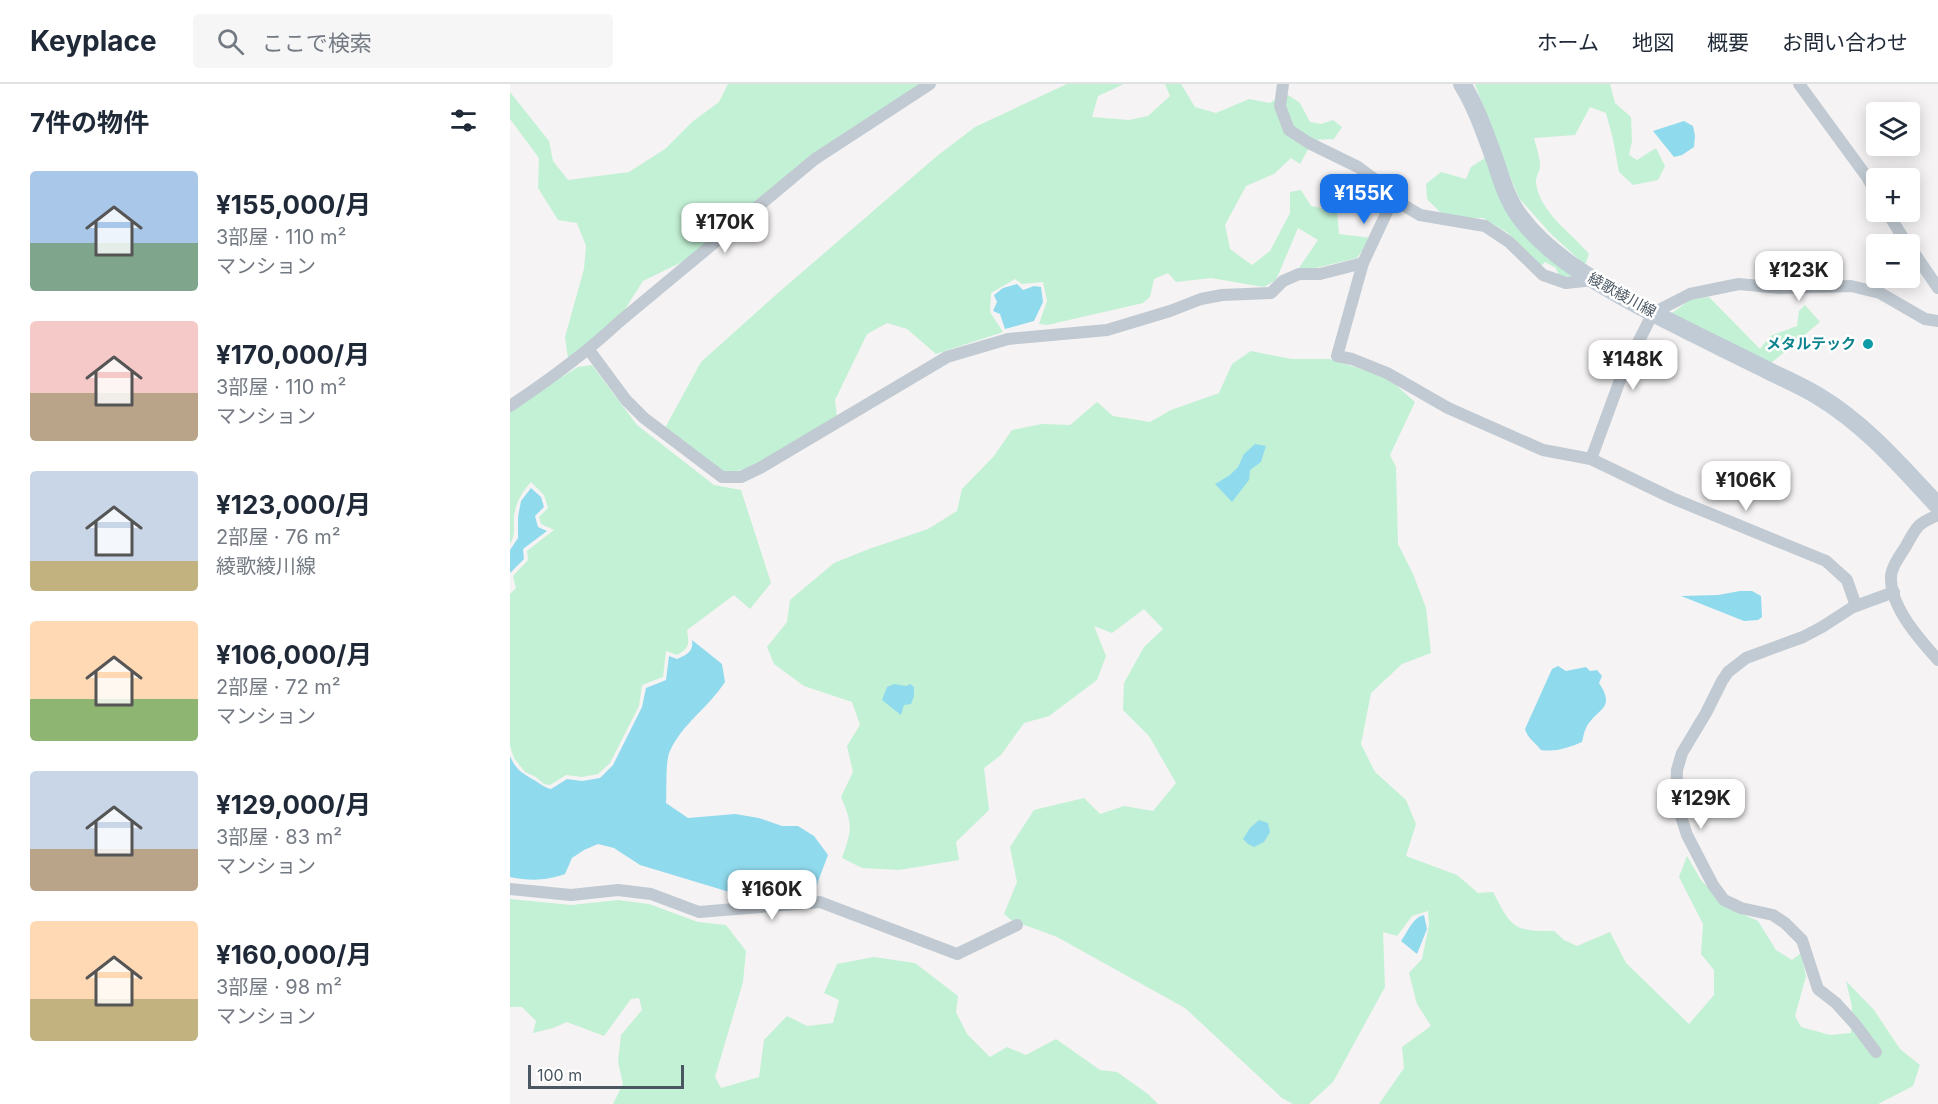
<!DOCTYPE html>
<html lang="ja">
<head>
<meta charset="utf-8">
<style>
	:root { --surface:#fff; --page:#f6f6f7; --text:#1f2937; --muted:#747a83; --line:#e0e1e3; --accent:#1a73e8 }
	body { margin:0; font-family:Inter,"Noto Sans JP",sans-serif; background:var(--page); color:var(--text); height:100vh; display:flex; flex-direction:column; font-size:22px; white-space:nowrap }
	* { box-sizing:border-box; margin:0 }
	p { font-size:20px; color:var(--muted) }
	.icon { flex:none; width:33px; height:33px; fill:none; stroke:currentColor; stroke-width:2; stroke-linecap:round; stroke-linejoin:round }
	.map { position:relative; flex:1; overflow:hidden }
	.side { display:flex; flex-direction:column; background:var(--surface); width:510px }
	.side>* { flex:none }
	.controls { position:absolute; left:1356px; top:18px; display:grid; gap:12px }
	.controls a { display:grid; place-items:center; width:54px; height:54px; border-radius:6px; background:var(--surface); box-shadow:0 3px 15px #0003; font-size:30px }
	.scale { position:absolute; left:18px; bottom:15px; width:156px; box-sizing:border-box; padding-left:6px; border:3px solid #4a5661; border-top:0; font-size:16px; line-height:21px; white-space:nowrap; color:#4a5661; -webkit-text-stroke:4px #fff; paint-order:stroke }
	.price { position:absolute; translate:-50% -51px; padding:0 14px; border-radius:12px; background:#fff; color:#222; font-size:20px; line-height:39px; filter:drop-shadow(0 2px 3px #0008) }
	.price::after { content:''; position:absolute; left:50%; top:36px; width:18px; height:14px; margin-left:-9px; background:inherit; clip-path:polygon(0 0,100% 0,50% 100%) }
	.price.selected { background:var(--accent); color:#fff }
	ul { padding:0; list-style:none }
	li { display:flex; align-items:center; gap:18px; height:150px; padding:0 30px }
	li span { display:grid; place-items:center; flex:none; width:168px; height:120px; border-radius:6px; color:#555 }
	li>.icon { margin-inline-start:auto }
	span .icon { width:72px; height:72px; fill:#fffc; stroke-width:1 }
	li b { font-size:26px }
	h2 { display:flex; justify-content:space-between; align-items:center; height:72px; padding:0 30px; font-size:26px }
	header { display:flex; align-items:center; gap:36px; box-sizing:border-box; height:84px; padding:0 30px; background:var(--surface); border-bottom:2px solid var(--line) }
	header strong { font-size:28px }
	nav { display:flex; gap:33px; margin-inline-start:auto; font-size:21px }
	.search { width:420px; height:54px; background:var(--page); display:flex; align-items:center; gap:15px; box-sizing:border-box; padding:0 21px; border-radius:6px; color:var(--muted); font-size:22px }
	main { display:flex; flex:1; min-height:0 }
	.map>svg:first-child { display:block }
	.green { fill:#c3f1d5 }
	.water { fill:#90daee }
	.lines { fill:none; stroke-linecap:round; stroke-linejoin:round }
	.street { stroke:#c1cad2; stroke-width:12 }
	.secondary { stroke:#c1cbd6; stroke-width:18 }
	.culture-dot { fill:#0f9aa8; stroke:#fff; stroke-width:2 }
	.labels { text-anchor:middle; stroke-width:5; stroke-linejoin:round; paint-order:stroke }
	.street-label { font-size:15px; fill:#4a5661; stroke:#fff }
	.culture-label { font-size:15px; font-weight:bold; fill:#0d838f; stroke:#fff; text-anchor:end }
</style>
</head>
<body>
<header>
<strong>Keyplace</strong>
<div class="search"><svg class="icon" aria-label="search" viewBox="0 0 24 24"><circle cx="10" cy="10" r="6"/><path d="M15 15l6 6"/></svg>ここで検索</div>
<nav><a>ホーム</a><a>地図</a><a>概要</a><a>お問い合わせ</a></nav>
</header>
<main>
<section class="side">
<h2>7件の物件<svg class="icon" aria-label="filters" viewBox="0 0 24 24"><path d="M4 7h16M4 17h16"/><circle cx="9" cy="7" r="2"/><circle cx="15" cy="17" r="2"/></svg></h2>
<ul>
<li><span style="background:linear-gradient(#a9c7e8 60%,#7fa58c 0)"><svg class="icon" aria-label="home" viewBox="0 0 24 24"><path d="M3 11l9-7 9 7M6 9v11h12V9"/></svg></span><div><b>¥155,000/月</b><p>3部屋 · 110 m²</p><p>マンション</p></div></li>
<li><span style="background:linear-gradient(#f6c9c9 60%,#b9a48a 0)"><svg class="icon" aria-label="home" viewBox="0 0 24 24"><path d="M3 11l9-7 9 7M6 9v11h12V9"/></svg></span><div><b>¥170,000/月</b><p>3部屋 · 110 m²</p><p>マンション</p></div></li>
<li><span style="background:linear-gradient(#c9d6e8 75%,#c2b280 0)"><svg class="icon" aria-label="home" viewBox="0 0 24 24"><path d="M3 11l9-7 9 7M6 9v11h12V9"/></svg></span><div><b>¥123,000/月</b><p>2部屋 · 76 m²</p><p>綾歌綾川線</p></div></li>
<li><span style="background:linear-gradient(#ffd9b3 65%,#8fb573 0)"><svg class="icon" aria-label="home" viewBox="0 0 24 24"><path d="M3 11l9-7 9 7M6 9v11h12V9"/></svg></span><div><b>¥106,000/月</b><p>2部屋 · 72 m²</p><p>マンション</p></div></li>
<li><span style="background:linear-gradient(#c9d6e8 65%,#b9a48a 0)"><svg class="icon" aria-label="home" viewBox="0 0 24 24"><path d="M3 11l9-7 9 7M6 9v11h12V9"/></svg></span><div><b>¥129,000/月</b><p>3部屋 · 83 m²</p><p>マンション</p></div></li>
<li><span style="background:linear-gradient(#ffd9b3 65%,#c2b280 0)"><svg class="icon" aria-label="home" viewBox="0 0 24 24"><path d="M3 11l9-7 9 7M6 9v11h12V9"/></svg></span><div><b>¥160,000/月</b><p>3部屋 · 98 m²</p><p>マンション</p></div></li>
</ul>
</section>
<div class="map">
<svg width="1428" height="1020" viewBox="0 0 1428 1020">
	<rect width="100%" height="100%" fill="#f5f3f3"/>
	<g class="green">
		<path d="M 218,0 L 411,0 L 176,176 L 133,197 L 122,214 L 112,231 L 58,274 L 55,253 L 74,185 L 76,162 L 67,139 L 48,136 L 28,104 L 29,74 L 0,35 L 0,8 L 39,57 L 43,77 L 58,96 L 119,88 L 155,65 L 182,38 L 209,18 Z"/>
		<path d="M 557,0 L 614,0 L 588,12 L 582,33 L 619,36 L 638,32 L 660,12 L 655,0 L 671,0 L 685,23 L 706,29 L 739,15 L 760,19 L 775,9 L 790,19 L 800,38 L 811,40 L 823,36 L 832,43 L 824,55 L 803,56 L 790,80 L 781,74 L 764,90 L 736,102 L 715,141 L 720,165 L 742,181 L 760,167 L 780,129 L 780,108 L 791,106 L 801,122 L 827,127 L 829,150 L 861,154 L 847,174 L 806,184 L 789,184 L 808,156 L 788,144 L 766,196 L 754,203 L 701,194 L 666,198 L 658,189 L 644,195 L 640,213 L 633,219 L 537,241 L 529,240 L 537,217 L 533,198 L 512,200 L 505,195 L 481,209 L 480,228 L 493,248 L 426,270 L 397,245 L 377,239 L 357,250 L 325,316 L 327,334 L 246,382 L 227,387 L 211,387 L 155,344 L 191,278 L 268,209 L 427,72 L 465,43 Z"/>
		<path d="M 965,0 L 1100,0 L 1105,19 L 1121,33 L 1122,57 L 1119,71 L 1127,76 L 1146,64 L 1155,82 L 1148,96 L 1123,101 L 1109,88 L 1103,55 L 1096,29 L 1080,23 L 1065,51 L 1024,54 C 1026,62 1030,73 1030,82 C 1030,88 1025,93 1026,100 C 1032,131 1060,147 1079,170 L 1075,181 L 1041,150 L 1009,114 L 996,83 Z"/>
		<path d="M 975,74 L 1066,193 L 1049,192 L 1046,184 L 1035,178 L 1029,184 L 998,149 L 973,134 L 946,134 L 932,130 L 917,115 L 916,100 L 931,88 L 956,95 L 961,83 Z"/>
		<path d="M 1199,213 L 1250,265 L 1260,252 L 1287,242 L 1289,227 L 1295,221 L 1310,238 L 1260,280 L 1214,259 L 1162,229 L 1180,216 Z"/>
		<path d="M 741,267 L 781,275 L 820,275 L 878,294 L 905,318 L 880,371 L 886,383 L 888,460 L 903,490 L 916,524 L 921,569 L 892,580 L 861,609 L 851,660 L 865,688 L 896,716 L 906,740 L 896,772 L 947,791 L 968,809 L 983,808 C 1002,844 1002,847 1044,847 L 1054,856 L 1067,862 L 1100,848 L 1116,879 L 1179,940 L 1204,911 L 1204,886 L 1191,870 L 1193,840 L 1169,793 L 1177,772 L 1191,796 L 1215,822 L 1248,837 L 1266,866 L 1282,876 L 1291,869 L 1296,892 L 1285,932 L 1291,943 L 1320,951 L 1341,949 L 1342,923 L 1336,897 L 1364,926 L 1390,965 L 1410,981 L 1403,1002 L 1368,1020 L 869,1020 L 894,984 L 892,963 L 921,942 L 907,920 L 899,889 L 912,875 L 919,841 L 918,827 L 902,832 L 887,852 L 873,848 L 875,903 L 823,998 L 799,1020 L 783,1020 L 772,1014 L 675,924 L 547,853 L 501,836 L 494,830 L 507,798 L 500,763 L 524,726 L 574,714 L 590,730 L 614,722 L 643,727 L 666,699 L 639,652 L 613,626 L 614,599 L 634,563 L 653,545 L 634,525 L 602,549 L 584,542 L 596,572 L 587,596 L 539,632 L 514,639 L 491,671 L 474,684 L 479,726 L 446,758 L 449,776 L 389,786 L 352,784 L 332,774 C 342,745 343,741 331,713 L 343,688 L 337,662 L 350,641 L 342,618 L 294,602 L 264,580 L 257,563 L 277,538 L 280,516 L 324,479 L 359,465 L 418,445 L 447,427 L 452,405 L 484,372 L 502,346 L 532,340 L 560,341 L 587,318 L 603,332 L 640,338 L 661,326 L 709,309 L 722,280 Z"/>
		<path d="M 82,281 L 127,341 L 204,401 L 231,406 L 261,499 L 240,525 L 224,511 L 177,546 C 179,560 180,564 167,571 L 156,567 L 153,593 L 132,601 L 129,622 L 100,679 L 88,690 L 72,693 L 56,691 L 40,701 L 34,700 L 26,693 L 15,688 L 4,674 L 0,662 L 0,510 L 6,504 L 3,492 L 18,476 L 17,467 L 44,446 L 31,440 L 29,433 L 38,424 L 34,411 L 21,398 C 12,408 6,418 4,432 C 3,442 6,450 0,460 L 0,325 L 68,283 Z"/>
		<path d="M 0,815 L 61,821 L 108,816 L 139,820 L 188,838 L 216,841 L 236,867 L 233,898 L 205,993 L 211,1004 L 249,993 L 254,956 L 277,932 L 297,942 L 323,939 L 329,916 L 314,909 L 327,880 L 364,873 L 405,879 L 448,912 L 446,928 L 457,950 L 480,973 L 497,963 L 516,971 L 546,955 L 590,986 L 607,988 L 638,1010 L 648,1020 L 103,1020 L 113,1000 L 108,978 L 111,951 L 132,926 L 129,914 L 121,915 L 94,952 L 57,938 L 43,944 L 23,949 L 26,937 L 12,923 L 0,923 Z"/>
	</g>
	<g class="water">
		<path d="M 1174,37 L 1183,42 L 1185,52 L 1184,63 L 1172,71 L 1164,73 L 1143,47 Z"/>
		<path d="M 507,200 L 513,206 L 524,202 L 531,203 L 533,218 L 524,237 L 495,245 L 490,230 L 483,227 L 487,218 L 484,211 L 493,204 Z"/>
		<path d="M 745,360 L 756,362 L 751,378 L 740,386 L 739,396 L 722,418 L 705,400 L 720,391 L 728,383 L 734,370 Z"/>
		<path d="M 21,404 L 31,413 L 34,423 L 25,432 L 28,443 L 37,447 L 13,465 L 14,475 L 0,489 L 0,466 L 8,454 L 8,433 L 11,417 Z"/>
		<path d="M 1230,507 L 1242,507 L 1251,512 L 1252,533 L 1248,536 L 1234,537 L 1171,512 L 1208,511 Z"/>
		<path d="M 182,556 L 212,580 L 215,598 C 199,623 172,640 160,667 C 155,676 157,707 156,719 L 178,734 L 225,730 L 249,734 L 272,742 L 288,742 L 304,752 L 318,771 L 304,808 L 236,813 L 130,781 L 104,764 L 88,760 L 74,766 L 62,774 L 55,790 C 35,797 20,797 0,793 L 0,672 C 6,686 12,689 24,696 C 31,700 33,703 41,705 L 57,695 L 72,697 L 90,694 L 103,681 L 132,623 L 136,604 L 156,596 L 159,572 L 167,575 C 176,571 184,568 182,556 Z"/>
		<path d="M 1048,582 L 1056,587 L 1076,583 L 1080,587 L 1087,586 L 1092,592 L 1089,599 C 1107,626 1086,624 1076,644 C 1074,648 1073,654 1072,658 C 1058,664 1046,668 1031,666 C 1025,658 1018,655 1015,645 L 1042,585 Z"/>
		<path d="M 384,600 L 396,602 L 400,600 L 404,603 L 404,612 L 401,620 L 394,621 L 391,631 L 372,616 L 377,603 Z"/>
		<path d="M 749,736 L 758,739 L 760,748 L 754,758 L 744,763 L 738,760 L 733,755 L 740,744 Z"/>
		<path d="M 914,831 L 917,845 L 907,870 L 891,857 C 898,848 902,834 914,831 Z"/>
	</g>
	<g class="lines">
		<g class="street">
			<path d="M 773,0 L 770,22 L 779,46 L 799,59 L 848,83 L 867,97 L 883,115 L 910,131 L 975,142 L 999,158 L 1033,191 L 1056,199 L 1083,196"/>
			<path d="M 1289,0 L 1357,93 L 1366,109"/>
			<path d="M 883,115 L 853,179 L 827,272 L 842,275 L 877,289 L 938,324 L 1033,366 L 1081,375 L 1162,414 L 1316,477 L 1337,496 L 1346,522"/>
			<path d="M 1377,128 L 1397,160"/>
			<path d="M 1400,163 L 1428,204"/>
			<path d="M 79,266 L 116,316 L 134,334 L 212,393 L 231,393 L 250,384 L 437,273 L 498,255 L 597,246 L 660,227 L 691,215 L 712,211 L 761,209 L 773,197 L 789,190 L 810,190 L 853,179"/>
			<path d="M 0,322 C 39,296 75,270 109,238 L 305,75 L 420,0"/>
			<path d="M 1081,375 L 1113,288 L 1143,229 L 1180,210 L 1229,200 L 1270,204 L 1341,202 L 1370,209 L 1415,235 L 1428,237"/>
			<path d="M 1428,431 C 1407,440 1407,442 1396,462 C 1390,472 1380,484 1381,496 C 1382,525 1410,556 1428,576"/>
			<path d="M 0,805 L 61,811 L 108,806 L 141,810 L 189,828 L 310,818 L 447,870 L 507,841"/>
			<path d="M 1366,968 L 1345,940 L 1326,919 L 1308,905 L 1292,856 L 1275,839 L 1263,831 L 1231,824 L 1214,816 L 1203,801 L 1177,751 L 1166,717 L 1167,686 L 1172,669 L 1196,629 L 1212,597 L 1218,588 L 1236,574 L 1293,553 L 1312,543 L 1343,523 L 1384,508"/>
		</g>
		<path class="secondary" d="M 952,0 C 967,24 976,52 986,79 C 992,98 998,117 1010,133 C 1036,168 1076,192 1113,213 C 1158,238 1205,260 1251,283 C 1270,293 1290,301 1308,312 C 1355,340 1391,382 1428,422"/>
	</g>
	<circle class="culture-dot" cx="1358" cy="260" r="6"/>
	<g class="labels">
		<g class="street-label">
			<text transform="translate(1112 211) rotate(29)" y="5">綾歌綾川線</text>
		</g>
		<g class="culture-label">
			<text x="1346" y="265">メタルテック</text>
		</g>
	</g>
</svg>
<div class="controls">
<a><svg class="icon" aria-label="layers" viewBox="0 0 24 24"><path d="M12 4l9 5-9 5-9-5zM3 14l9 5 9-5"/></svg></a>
<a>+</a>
<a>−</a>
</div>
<div class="scale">100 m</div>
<b class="price selected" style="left:854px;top:141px">¥155K</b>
<b class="price" style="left:215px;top:170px">¥170K</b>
<b class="price" style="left:1289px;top:218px">¥123K</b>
<b class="price" style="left:1123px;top:307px">¥148K</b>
<b class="price" style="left:1236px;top:428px">¥106K</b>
<b class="price" style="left:1191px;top:746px">¥129K</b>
<b class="price" style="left:262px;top:837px">¥160K</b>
</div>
</main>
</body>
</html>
